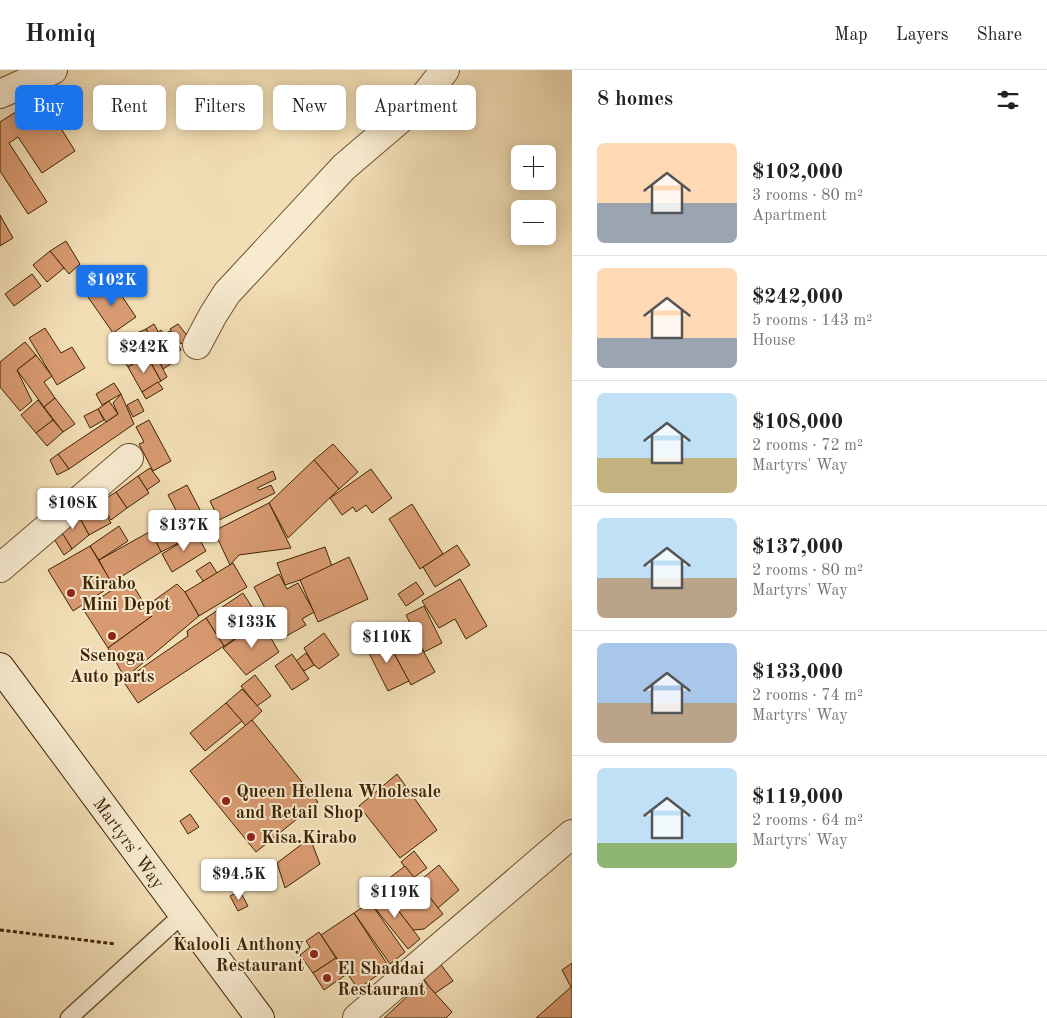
<!DOCTYPE html>
<html lang="en">
<head>
<meta charset="utf-8">
<style>
	:root { --surface:#fff; --page:#f2f2f2; --text:#222; --muted:#767676; --line:#e0e0e0; --accent:#1a73e8 }
	body { margin:0; font-family:"Old Standard TT",serif; background:var(--page); color:var(--text); height:100vh; display:flex; flex-direction:column; font-size:19px; white-space:nowrap }
	* { box-sizing:border-box; margin:0 }
	p { font-size:16px; color:var(--muted) }
	.icon { flex:none; width:28px; height:28px; fill:none; stroke:currentColor; stroke-width:2; stroke-linecap:round; stroke-linejoin:round }
	.map { position:relative; flex:1; overflow:hidden }
	.drawer { display:flex; flex-direction:column; background:var(--surface); width:475px }
	.drawer>* { flex:none }
	.hud { position:absolute; left:15px; top:15px; width:475px; height:45px; display:flex; gap:10px }
	.tools { position:absolute; left:511px; top:75px; display:grid; gap:10px }
	.tools a { display:grid; place-items:center; width:45px; height:45px; border-radius:8px; background:var(--surface); box-shadow:0 2px 12px #0003; font-size:25px }
	.price { position:absolute; translate:-50% -42px; padding:0 11px; border-radius:5px; background:#fff; color:#222; font-size:16px; line-height:32px; filter:drop-shadow(0 1px 2px #0008) }
	.price::after { content:''; position:absolute; left:50%; top:30px; width:15px; height:11px; margin-left:-8px; background:inherit; clip-path:polygon(0 0,100% 0,50% 100%) }
	.price.active { background:var(--accent); color:#fff }
	ul { padding:0; list-style:none }
	li { display:flex; align-items:center; gap:15px; height:125px; padding:0 25px }
	li+li { border-top:1px solid var(--line) }
	li span { display:grid; place-items:center; flex:none; width:140px; height:100px; border-radius:8px; color:#555 }
	li>.icon { margin-inline-start:auto }
	span .icon { width:60px; height:60px; fill:#fffc; stroke-width:1 }
	li b { font-size:21px }
	h2 { display:flex; justify-content:space-between; align-items:center; height:60px; padding:0 25px; font-size:21px }
	.tag { padding:0 18px; border-radius:8px; background:var(--surface); box-shadow:0 2px 12px #0003; font-size:18px; line-height:45px }
	.tag.active { background:var(--accent); color:#fff }
	header { display:flex; align-items:center; gap:30px; box-sizing:border-box; height:70px; padding:0 25px; background:var(--surface); border-bottom:1px solid var(--line) }
	header strong { font-size:24px }
	nav { display:flex; gap:28px; margin-inline-start:auto; font-size:18px }
	main { display:flex; flex:1; min-height:0 }
	.map>svg:first-child { display:block }
	.building { fill:#d89a71; stroke:#3e2402 }
	.lines { fill:none; stroke-linecap:round; stroke-linejoin:round }
	.lane-casing { stroke:#6b522f; stroke-width:19 }
	.street-casing { stroke:#6b522f; stroke-width:30 }
	.secondary-casing { stroke:#3e2402; stroke-width:30 }
	.path { stroke:#3e2402; stroke-width:3; stroke-dasharray:4 2.5; stroke-linecap:butt }
	.lane { stroke:#f7eacf; stroke-width:16 }
	.street { stroke:#f7eacf; stroke-width:28 }
	.secondary { stroke:#f7eacf; stroke-width:28 }
	.poi-dot { fill:#8f2418; stroke:#f7eacf; stroke-width:2 }
	.labels { text-anchor:middle; stroke-width:4; stroke-linejoin:round; paint-order:stroke }
	.poi-label { font-size:18px; font-weight:bold; fill:#3e2402; stroke:#f7eacf; text-anchor:start }
	.street-label { font-size:18px; fill:#3e2402; stroke:#f7eacf }
</style>
</head>
<body>
<header>
<strong>Homiq</strong>
<nav><a>Map</a><a>Layers</a><a>Share</a></nav>
</header>
<main>
<div class="map">
<svg width="572" height="948" viewBox="0 0 572 948">
	<rect width="100%" height="100%" fill="#f2deb5"/>
	<filter id="stains"><feTurbulence type="fractalNoise" baseFrequency=".004" numOctaves="4"/><feColorMatrix values="0 0 0 0 .2 0 0 0 0 .09 0 0 0 0 .02 0 0 0 .5 -.17"/></filter>
	<radialGradient id="worn" r=".72"><stop offset=".6" stop-color="#630" stop-opacity="0"/><stop offset="1" stop-color="#630" stop-opacity=".3"/></radialGradient>
	<g class="building">
		<path d="M 41,26 L 75,81 L 42,103 L 18,67 L 9,73 L 47,132 L 28,144 L 0,101 L 0,52 Z"/>
		<path d="M 0,145 L 13,168 L 0,176 Z"/>
		<path d="M 66,171 L 80,194 L 69,204 L 50,181 Z"/>
		<path d="M 50,181 L 64,198 L 47,212 L 33,195 Z"/>
		<path d="M 32,204 L 41,216 L 14,236 L 5,224 Z"/>
		<path d="M 111,210 L 136,247 L 113,263 L 88,227 Z"/>
		<path d="M 154,254 L 169,282 L 161,287 L 146,259 Z"/>
		<path d="M 178,254 L 189,268 L 181,274 L 170,259 Z"/>
		<path d="M 45,258 L 61,283 L 72,277 L 85,298 L 57,315 L 29,268 Z"/>
		<path d="M 146,259 L 161,287 L 151,293 L 135,264 Z"/>
		<path d="M 161,260 L 170,274 L 166,277 L 157,263 Z"/>
		<path d="M 170,261 L 181,280 L 172,286 L 166,277 L 170,274 L 164,264 Z"/>
		<path d="M 138,268 L 147,286 L 128,297 L 117,280 Z"/>
		<path d="M 25,272 L 36,285 L 17,300 L 32,331 L 20,341 L 0,317 L 0,292 Z"/>
		<path d="M 169,282 L 174,292 L 163,299 L 158,289 Z"/>
		<path d="M 36,285 L 52,306 L 44,312 L 55,328 L 44,337 L 17,300 Z"/>
		<path d="M 147,286 L 161,311 L 142,322 L 128,297 Z"/>
		<path d="M 158,289 L 167,307 L 161,311 L 151,293 Z"/>
		<path d="M 158,312 L 163,319 L 146,329 L 142,322 Z"/>
		<path d="M 114,313 L 121,324 L 102,335 L 96,324 Z"/>
		<path d="M 121,324 L 134,354 L 69,399 L 58,384 L 118,344 L 113,333 Z"/>
		<path d="M 55,328 L 75,354 L 63,362 L 44,337 Z"/>
		<path d="M 138,329 L 144,341 L 133,347 L 127,335 Z"/>
		<path d="M 38,330 L 53,350 L 36,363 L 21,345 Z"/>
		<path d="M 109,331 L 118,344 L 106,352 L 98,339 Z"/>
		<path d="M 98,339 L 104,350 L 90,358 L 84,346 Z"/>
		<path d="M 53,350 L 63,362 L 47,376 L 36,363 Z"/>
		<path d="M 149,350 L 171,391 L 153,401 L 139,374 L 144,372 L 136,357 Z"/>
		<path d="M 333,374 L 358,402 L 339,419 L 314,390 Z"/>
		<path d="M 58,384 L 69,399 L 57,405 L 50,390 Z"/>
		<path d="M 314,390 L 339,419 L 288,468 L 269,433 Z"/>
		<path d="M 150,398 L 160,411 L 147,420 L 138,406 Z"/>
		<path d="M 371,399 L 392,428 L 372,443 L 366,435 L 356,442 L 353,437 L 342,445 L 330,428 Z"/>
		<path d="M 273,401 L 276,409 L 257,418 L 259,420 L 271,415 L 275,423 L 219,450 L 210,431 Z"/>
		<path d="M 138,406 L 149,423 L 127,438 L 116,422 Z"/>
		<path d="M 187,415 L 209,457 L 161,482 L 151,461 L 179,446 L 168,425 Z"/>
		<path d="M 116,422 L 127,438 L 111,450 L 100,432 Z"/>
		<path d="M 97,429 L 111,453 L 89,465 L 76,441 Z"/>
		<path d="M 269,433 L 291,478 L 239,485 L 230,495 L 214,461 Z"/>
		<path d="M 412,434 L 443,484 L 420,499 L 389,449 Z"/>
		<path d="M 76,441 L 89,465 L 72,479 L 56,455 Z"/>
		<path d="M 119,456 L 128,471 L 99,490 L 90,476 Z"/>
		<path d="M 151,461 L 161,482 L 111,513 L 99,490 Z"/>
		<path d="M 196,463 L 206,481 L 172,502 L 162,484 Z"/>
		<path d="M 63,464 L 72,479 L 64,485 L 54,469 Z"/>
		<path d="M 457,475 L 470,495 L 435,517 L 423,497 Z"/>
		<path d="M 90,476 L 113,515 L 73,541 L 48,500 Z"/>
		<path d="M 325,477 L 333,499 L 285,515 L 277,493 Z"/>
		<path d="M 349,487 L 368,529 L 318,552 L 300,510 Z"/>
		<path d="M 210,492 L 219,506 L 206,515 L 196,501 Z"/>
		<path d="M 233,493 L 247,517 L 199,546 L 185,522 Z"/>
		<path d="M 279,504 L 287,519 L 298,513 L 314,542 L 302,549 L 306,555 L 281,569 L 254,517 Z"/>
		<path d="M 129,509 L 152,546 L 108,578 L 83,539 Z"/>
		<path d="M 460,509 L 487,556 L 466,569 L 455,549 L 439,558 L 422,531 Z"/>
		<path d="M 416,512 L 424,524 L 406,536 L 398,524 Z"/>
		<path d="M 177,514 L 185,522 L 199,546 L 125,608 L 108,578 L 152,546 L 145,537 Z"/>
		<path d="M 243,523 L 261,551 L 224,576 L 206,548 Z"/>
		<path d="M 424,536 L 442,573 L 424,582 L 406,545 Z"/>
		<path d="M 206,548 L 224,576 L 138,633 L 123,611 L 188,566 L 187,561 Z"/>
		<path d="M 261,551 L 279,582 L 246,605 L 223,578 Z"/>
		<path d="M 408,554 L 435,602 L 411,615 L 385,567 Z"/>
		<path d="M 324,563 L 339,585 L 319,599 L 314,595 L 304,578 Z"/>
		<path d="M 385,567 L 409,611 L 388,621 L 366,577 Z"/>
		<path d="M 306,583 L 314,595 L 304,601 L 296,591 Z"/>
		<path d="M 292,584 L 309,609 L 292,620 L 275,596 Z"/>
		<path d="M 255,605 L 271,626 L 257,636 L 241,616 Z"/>
		<path d="M 242,619 L 262,641 L 246,656 L 226,633 Z"/>
		<path d="M 226,633 L 242,651 L 205,681 L 190,663 Z"/>
		<path d="M 252,650 L 318,732 L 256,782 L 190,701 Z"/>
		<path d="M 397,704 L 437,760 L 400,788 L 359,736 Z"/>
		<path d="M 190,744 L 199,757 L 188,764 L 180,751 Z"/>
		<path d="M 310,768 L 320,794 L 285,818 L 277,793 Z"/>
		<path d="M 414,781 L 427,798 L 413,808 L 401,792 Z"/>
		<path d="M 439,795 L 459,820 L 438,838 L 417,813 Z"/>
		<path d="M 405,796 L 443,844 L 424,859 L 413,860 L 379,816 Z"/>
		<path d="M 382,819 L 420,869 L 408,879 L 370,832 Z"/>
		<path d="M 240,821 L 248,836 L 238,841 L 230,826 Z"/>
		<path d="M 370,832 L 405,882 L 390,894 L 354,843 Z"/>
		<path d="M 354,843 L 389,897 L 358,919 L 321,865 Z"/>
		<path d="M 319,862 L 336,888 L 313,903 L 300,885 L 310,877 L 306,871 Z"/>
		<path d="M 336,888 L 347,904 L 324,920 L 313,903 Z"/>
		<path d="M 439,892 L 453,911 L 434,924 L 421,905 Z"/>
		<path d="M 572,893 L 572,948 L 536,948 L 571,917 L 562,900 Z"/>
		<path d="M 424,911 L 452,942 L 446,948 L 384,948 Z"/>
	</g>
	<g class="lines">
		<g class="lane-casing">
			<path id="lane" d="M 69,948 L 182,845"/>
		</g>
		<g class="street-casing">
			<g id="street">
				<path d="M 0,24 L 53,0"/>
				<path d="M 197,275 L 213,245 L 227,223 L 344,97 L 419,33 L 445,0"/>
				<path d="M 0,498 L 129,388"/>
				<path d="M 357,948 L 572,764"/>
			</g>
		</g>
		<g class="secondary-casing">
			<path id="secondary" d="M 0,597 L 260,948"/>
		</g>
		<path class="path" d="M 0,860 L 116,874"/>
		<use href="#lane" class="lane"/>
		<use href="#street" class="street"/>
		<use href="#secondary" class="secondary"/>
	</g>
	<g class="poi-dot">
		<circle cx="71" cy="523" r="5"/>
		<circle cx="112" cy="566" r="5"/>
		<circle cx="226" cy="731" r="5"/>
		<circle cx="251" cy="767" r="5"/>
		<circle cx="314" cy="884" r="5"/>
		<circle cx="327" cy="908" r="5"/>
	</g>
	<g class="labels">
		<g class="poi-label">
			<text x="81" y="519">Kirabo<tspan x="81" dy="21">Mini Depot</tspan></text>
			<text x="112" y="591" text-anchor="middle">Ssenoga<tspan x="112" dy="21">Auto parts</tspan></text>
			<text x="236" y="727">Queen Hellena Wholesale<tspan x="236" dy="21">and Retail Shop</tspan></text>
			<text x="261" y="773">Kisa.Kirabo</text>
			<text x="304" y="880" text-anchor="end">Kalooli Anthony<tspan x="304" dy="21">Restaurant</tspan></text>
			<text x="337" y="904">El Shaddai<tspan x="337" dy="21">Restaurant</tspan></text>
		</g>
		<g class="street-label">
			<text transform="translate(129 773) rotate(54)" y="6">Martyrs' Way</text>
		</g>
	</g>
	<rect width="100%" height="100%" filter="url(#stains)"/>
	<rect width="100%" height="100%" fill="url(#worn)"/>
</svg>
<div class="tools">
<a>+</a>
<a>−</a>
</div>
<b class="price active" style="left:112px;top:237px">$102K</b>
<b class="price" style="left:144px;top:304px">$242K</b>
<b class="price" style="left:73px;top:460px">$108K</b>
<b class="price" style="left:184px;top:482px">$137K</b>
<b class="price" style="left:252px;top:579px">$133K</b>
<b class="price" style="left:387px;top:594px">$110K</b>
<b class="price" style="left:239px;top:831px">$94.5K</b>
<b class="price" style="left:395px;top:849px">$119K</b>
<div class="hud">
<a class="tag active">Buy</a>
<a class="tag">Rent</a>
<a class="tag">Filters</a>
<a class="tag">New</a>
<a class="tag">Apartment</a>
</div>
</div>
<section class="drawer">
<h2>8 homes<svg class="icon" aria-label="filters" viewBox="0 0 24 24"><path d="M4 7h16M4 17h16"/><circle cx="9" cy="7" r="2"/><circle cx="15" cy="17" r="2"/></svg></h2>
<ul>
<li><span style="background:linear-gradient(#ffd9b3 60%,#9aa5b1 0)"><svg class="icon" aria-label="home" viewBox="0 0 24 24"><path d="M3 11l9-7 9 7M6 9v11h12V9"/></svg></span><div><b>$102,000</b><p>3 rooms · 80 m²</p><p>Apartment</p></div></li>
<li><span style="background:linear-gradient(#ffd9b3 70%,#9aa5b1 0)"><svg class="icon" aria-label="home" viewBox="0 0 24 24"><path d="M3 11l9-7 9 7M6 9v11h12V9"/></svg></span><div><b>$242,000</b><p>5 rooms · 143 m²</p><p>House</p></div></li>
<li><span style="background:linear-gradient(#bfe0f5 65%,#c2b280 0)"><svg class="icon" aria-label="home" viewBox="0 0 24 24"><path d="M3 11l9-7 9 7M6 9v11h12V9"/></svg></span><div><b>$108,000</b><p>2 rooms · 72 m²</p><p>Martyrs' Way</p></div></li>
<li><span style="background:linear-gradient(#bfe0f5 60%,#b9a48a 0)"><svg class="icon" aria-label="home" viewBox="0 0 24 24"><path d="M3 11l9-7 9 7M6 9v11h12V9"/></svg></span><div><b>$137,000</b><p>2 rooms · 80 m²</p><p>Martyrs' Way</p></div></li>
<li><span style="background:linear-gradient(#a9c7e8 60%,#b9a48a 0)"><svg class="icon" aria-label="home" viewBox="0 0 24 24"><path d="M3 11l9-7 9 7M6 9v11h12V9"/></svg></span><div><b>$133,000</b><p>2 rooms · 74 m²</p><p>Martyrs' Way</p></div></li>
<li><span style="background:linear-gradient(#bfe0f5 75%,#8fb573 0)"><svg class="icon" aria-label="home" viewBox="0 0 24 24"><path d="M3 11l9-7 9 7M6 9v11h12V9"/></svg></span><div><b>$119,000</b><p>2 rooms · 64 m²</p><p>Martyrs' Way</p></div></li>
</ul>
</section>
</main>
</body>
</html>
